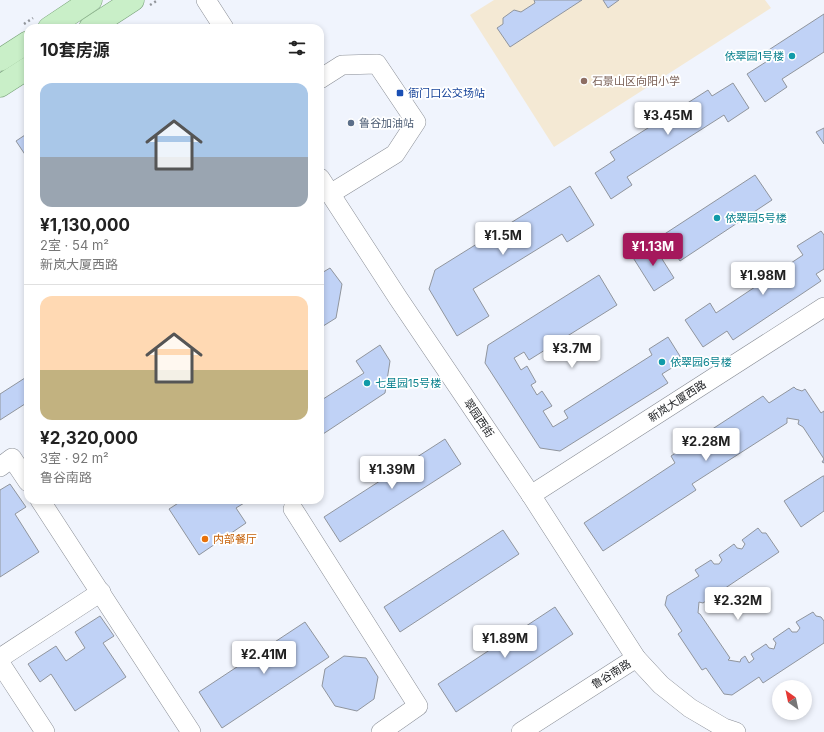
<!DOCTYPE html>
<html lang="zh">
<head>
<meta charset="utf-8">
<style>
	:root { --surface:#fff; --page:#f6f6f6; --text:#222; --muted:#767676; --line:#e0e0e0; --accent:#a5185c }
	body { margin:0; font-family:Inter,"Noto Sans SC",sans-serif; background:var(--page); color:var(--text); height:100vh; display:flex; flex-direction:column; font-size:15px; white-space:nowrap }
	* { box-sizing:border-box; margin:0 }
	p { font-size:13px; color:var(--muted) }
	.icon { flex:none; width:22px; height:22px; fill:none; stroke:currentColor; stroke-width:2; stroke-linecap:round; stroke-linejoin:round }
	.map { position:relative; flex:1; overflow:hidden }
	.side { position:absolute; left:24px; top:24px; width:300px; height:480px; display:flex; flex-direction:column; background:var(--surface); border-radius:12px; box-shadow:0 2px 6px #0003 }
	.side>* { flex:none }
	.needle { width:26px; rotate:327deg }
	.controls { position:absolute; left:772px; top:680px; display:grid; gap:8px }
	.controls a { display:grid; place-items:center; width:40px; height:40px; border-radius:50%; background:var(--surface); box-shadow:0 2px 6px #0003; font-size:20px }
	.price { position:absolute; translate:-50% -34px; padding:0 9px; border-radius:4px; background:#fff; color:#222; font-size:13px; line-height:26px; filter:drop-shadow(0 1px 2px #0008) }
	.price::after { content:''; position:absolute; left:50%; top:24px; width:12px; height:9px; margin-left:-6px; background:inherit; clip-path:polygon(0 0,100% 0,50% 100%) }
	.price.current { background:var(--accent); color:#fff }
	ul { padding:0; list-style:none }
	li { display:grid; align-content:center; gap:8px; height:212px; padding:0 16px }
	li+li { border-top:1px solid var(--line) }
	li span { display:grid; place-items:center; height:124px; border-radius:12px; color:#555 }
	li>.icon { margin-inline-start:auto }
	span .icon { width:72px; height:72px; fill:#fffc; stroke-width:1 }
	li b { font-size:17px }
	h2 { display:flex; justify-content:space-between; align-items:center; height:48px; padding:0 16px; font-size:17px }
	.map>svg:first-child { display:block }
	.education { fill:#f4e9d4 }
	.building { fill:#c0d2f6; stroke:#90959d }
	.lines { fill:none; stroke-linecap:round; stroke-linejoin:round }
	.minor-casing { stroke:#8a8e96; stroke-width:20 }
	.major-casing { stroke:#78a278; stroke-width:23 }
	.path { stroke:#92959b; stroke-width:2.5; stroke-dasharray:2 3; stroke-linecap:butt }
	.minor { stroke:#fff; stroke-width:19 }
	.major { stroke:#c9efc8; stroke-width:22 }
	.culture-dot { fill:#0f9aa8; stroke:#fff; stroke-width:1.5 }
	.education-dot { fill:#8d6e63; stroke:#fff; stroke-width:1.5 }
	.transit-dot { fill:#1a4fb4; stroke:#fff; stroke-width:1.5 }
	.service-dot { fill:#5c6f8a; stroke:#fff; stroke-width:1.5 }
	.food-dot { fill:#e8710a; stroke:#fff; stroke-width:1.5 }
	.labels { text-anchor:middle; stroke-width:3.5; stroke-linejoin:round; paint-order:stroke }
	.culture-label { font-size:11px; fill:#0d838f; stroke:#fff; text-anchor:start }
	.education-label { font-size:11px; fill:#785e54; stroke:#fff; text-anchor:start }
	.transit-label { font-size:11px; fill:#164399; stroke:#fff; text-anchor:start }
	.service-label { font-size:11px; fill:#4e5e75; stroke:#fff; text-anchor:start }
	.street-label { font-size:11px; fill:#242629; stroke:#fff }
	.food-label { font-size:11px; fill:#c56008; stroke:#fff; text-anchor:start }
</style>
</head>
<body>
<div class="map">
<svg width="824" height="732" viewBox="0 0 824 732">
	<rect width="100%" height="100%" fill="#f0f4fd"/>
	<path class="education" d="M 494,0 L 765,0 L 771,8 L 554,147 L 470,15 Z"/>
	<g class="building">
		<path d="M 534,0 L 582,0 L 510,47 L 497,28 L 503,24 L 503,18 L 514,10 L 521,12 L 535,3 Z"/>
		<path d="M 603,0 L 619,0 L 608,8 Z"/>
		<path d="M 824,14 L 824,52 L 782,79 L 787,87 L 765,102 L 747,74 L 769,60 L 764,53 Z"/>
		<path d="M 733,83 L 749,108 L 728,122 L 724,115 L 627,177 L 632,185 L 611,199 L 595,173 L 615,160 L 610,152 L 708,90 L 712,96 Z"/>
		<path d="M 824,128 L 824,144 L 816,132 Z"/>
		<path d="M 28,133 L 28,159 L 16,141 Z"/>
		<path d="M 755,175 L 772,200 L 680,261 L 663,235 Z"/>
		<path d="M 570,186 L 594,225 L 567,242 L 562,234 L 473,289 L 489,316 L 457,336 L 429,289 L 435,270 Z"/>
		<path d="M 821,231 L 824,235 L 824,269 L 816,274 L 821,281 L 733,340 L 727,331 L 703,347 L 685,320 L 710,303 L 716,313 L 803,255 L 797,246 Z"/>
		<path d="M 652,243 L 674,278 L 654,291 L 632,256 Z"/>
		<path d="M 330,268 L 342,284 L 336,318 L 320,328 L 320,274 Z"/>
		<path d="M 599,275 L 617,305 L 529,360 L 524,352 L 514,358 L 521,370 L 527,366 L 536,382 L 531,385 L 537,395 L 542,391 L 552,406 L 543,411 L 553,427 L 568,418 L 564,411 L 652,355 L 649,349 L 668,337 L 683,361 L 662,374 L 668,383 L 560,451 L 540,448 L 485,363 L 488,345 Z"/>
		<path d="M 380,345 L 390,361 L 385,393 L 320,436 L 320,401 L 364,373 L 356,361 Z"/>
		<path d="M 28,376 L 28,402 L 0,420 L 0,394 Z"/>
		<path d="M 794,387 L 796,389 L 802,391 L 805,389 L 821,413 L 824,411 L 824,463 L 822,462 L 824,459 L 803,427 L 798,424 L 799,420 L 787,418 L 787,423 L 692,484 L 696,490 L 603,551 L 584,523 L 675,463 L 671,456 L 763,396 L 769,403 Z"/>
		<path d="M 445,439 L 461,464 L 340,542 L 324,517 Z"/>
		<path d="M 823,476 L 824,476 L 824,511 L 801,527 L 784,501 Z"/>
		<path d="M 10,484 L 26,507 L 15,514 L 39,552 L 0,577 L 0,490 Z"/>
		<path d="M 183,500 L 249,500 L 236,508 L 246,523 L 199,555 L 169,509 Z"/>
		<path d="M 758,528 L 762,533 L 766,533 L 779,552 L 703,603 L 699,602 L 698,613 L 700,614 L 730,658 L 728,660 L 740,662 L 741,659 L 745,656 L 749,663 L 754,659 L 751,654 L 766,644 L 769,648 L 774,649 L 776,643 L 773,639 L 789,628 L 792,632 L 797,632 L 800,628 L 796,622 L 813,612 L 816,616 L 821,617 L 824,621 L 824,643 L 763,683 L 759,677 L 732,695 L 724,694 L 706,668 L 702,670 L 678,634 L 682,631 L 665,605 L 667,596 L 699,576 L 695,570 L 711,560 L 714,564 L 719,564 L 722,560 L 719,555 L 734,544 L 737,548 L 742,549 L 745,544 L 742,540 Z"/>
		<path d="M 503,530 L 519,554 L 400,632 L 384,607 Z"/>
		<path d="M 555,607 L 573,634 L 456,712 L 438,684 Z"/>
		<path d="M 100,616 L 114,636 L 103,643 L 126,677 L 75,711 L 51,674 L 40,682 L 28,664 L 56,646 L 66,661 L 85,648 L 75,632 Z"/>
		<path d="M 305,622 L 329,657 L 222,728 L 199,692 Z"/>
		<path d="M 344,656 L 366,658 L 378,677 L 374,699 L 357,711 L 335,706 L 322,686 L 325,669 Z"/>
	</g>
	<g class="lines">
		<g class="minor-casing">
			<g id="minor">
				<path d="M 206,0 L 224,28"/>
				<path d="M 320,79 L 342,65 L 377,64 L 416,122 L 395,154 L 330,194"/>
				<path d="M 320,178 L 398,298 L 531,495 L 636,658 L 661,685 L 690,708 L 724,728 L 736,732"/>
				<path d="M 0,467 L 12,458 L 28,482"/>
				<path d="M 531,495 L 824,307"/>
				<path d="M 40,500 L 191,732"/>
				<path d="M 293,509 L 418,706 L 381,732"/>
				<path d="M 0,658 L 101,592"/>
				<path d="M 0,663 L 45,732"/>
				<path d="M 521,732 L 636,658"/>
			</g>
		</g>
		<g class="major-casing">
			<g id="major">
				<path d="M 49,28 L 91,0"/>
				<path d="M 90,28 L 133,0"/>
				<path d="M 0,60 L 28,42"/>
				<path d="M 0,86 L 28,68"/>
			</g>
		</g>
		<g class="path">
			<path d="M 150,5 L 158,0"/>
			<path d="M 24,24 L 33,18"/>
		</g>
		<use href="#minor" class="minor"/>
		<use href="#major" class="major"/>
	</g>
	<g class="culture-dot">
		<circle cx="792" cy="56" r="4"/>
		<circle cx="717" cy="218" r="4"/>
		<circle cx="662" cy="362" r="4"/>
		<circle cx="367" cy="383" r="4"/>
	</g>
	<circle class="education-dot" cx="584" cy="81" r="4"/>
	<rect class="transit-dot" x="396" y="89" width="8" height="8" rx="2"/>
	<circle class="service-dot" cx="351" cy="123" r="4"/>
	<circle class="food-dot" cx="205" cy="539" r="4"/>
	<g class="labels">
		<g class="culture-label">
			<text x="784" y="60" text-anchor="end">依翠园1号楼</text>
			<text x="725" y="222">依翠园5号楼</text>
			<text x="670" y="366">依翠园6号楼</text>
			<text x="375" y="387">七星园15号楼</text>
		</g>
		<g class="education-label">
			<text x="592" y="85">石景山区向阳小学</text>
		</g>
		<g class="transit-label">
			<text x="408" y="97">衙门口公交场站</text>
		</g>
		<g class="service-label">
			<text x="359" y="127">鲁谷加油站</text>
		</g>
		<g class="street-label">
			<text transform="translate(677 401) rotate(-33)" y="4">新岚大厦西路</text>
			<text transform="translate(479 418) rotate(56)" y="4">翠园西街</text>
			<text transform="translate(611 674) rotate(-32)" y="4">鲁谷南路</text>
		</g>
		<g class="food-label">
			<text x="213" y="543">内部餐厅</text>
		</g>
	</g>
</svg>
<div class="controls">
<a><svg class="needle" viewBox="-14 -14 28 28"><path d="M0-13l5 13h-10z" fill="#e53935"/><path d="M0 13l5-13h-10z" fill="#767676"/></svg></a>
</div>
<b class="price" style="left:668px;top:136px">¥3.45M</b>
<b class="price" style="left:503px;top:256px">¥1.5M</b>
<b class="price current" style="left:653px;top:267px">¥1.13M</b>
<b class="price" style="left:763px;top:296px">¥1.98M</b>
<b class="price" style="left:572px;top:369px">¥3.7M</b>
<b class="price" style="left:706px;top:462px">¥2.28M</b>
<b class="price" style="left:392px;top:490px">¥1.39M</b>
<b class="price" style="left:738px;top:621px">¥2.32M</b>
<b class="price" style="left:505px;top:659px">¥1.89M</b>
<b class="price" style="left:264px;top:675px">¥2.41M</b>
<section class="side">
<h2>10套房源<svg class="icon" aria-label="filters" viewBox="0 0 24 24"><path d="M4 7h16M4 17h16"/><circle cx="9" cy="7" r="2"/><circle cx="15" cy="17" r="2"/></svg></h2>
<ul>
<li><span style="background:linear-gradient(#a9c7e8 60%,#9aa5b1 0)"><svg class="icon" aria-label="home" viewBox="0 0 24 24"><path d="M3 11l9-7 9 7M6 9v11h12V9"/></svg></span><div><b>¥1,130,000</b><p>2室 · 54 m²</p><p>新岚大厦西路</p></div></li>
<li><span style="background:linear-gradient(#ffd9b3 60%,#c2b280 0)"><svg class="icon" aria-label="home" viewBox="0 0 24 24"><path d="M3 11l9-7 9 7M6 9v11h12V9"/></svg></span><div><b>¥2,320,000</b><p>3室 · 92 m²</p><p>鲁谷南路</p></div></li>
</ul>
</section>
</div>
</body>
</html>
